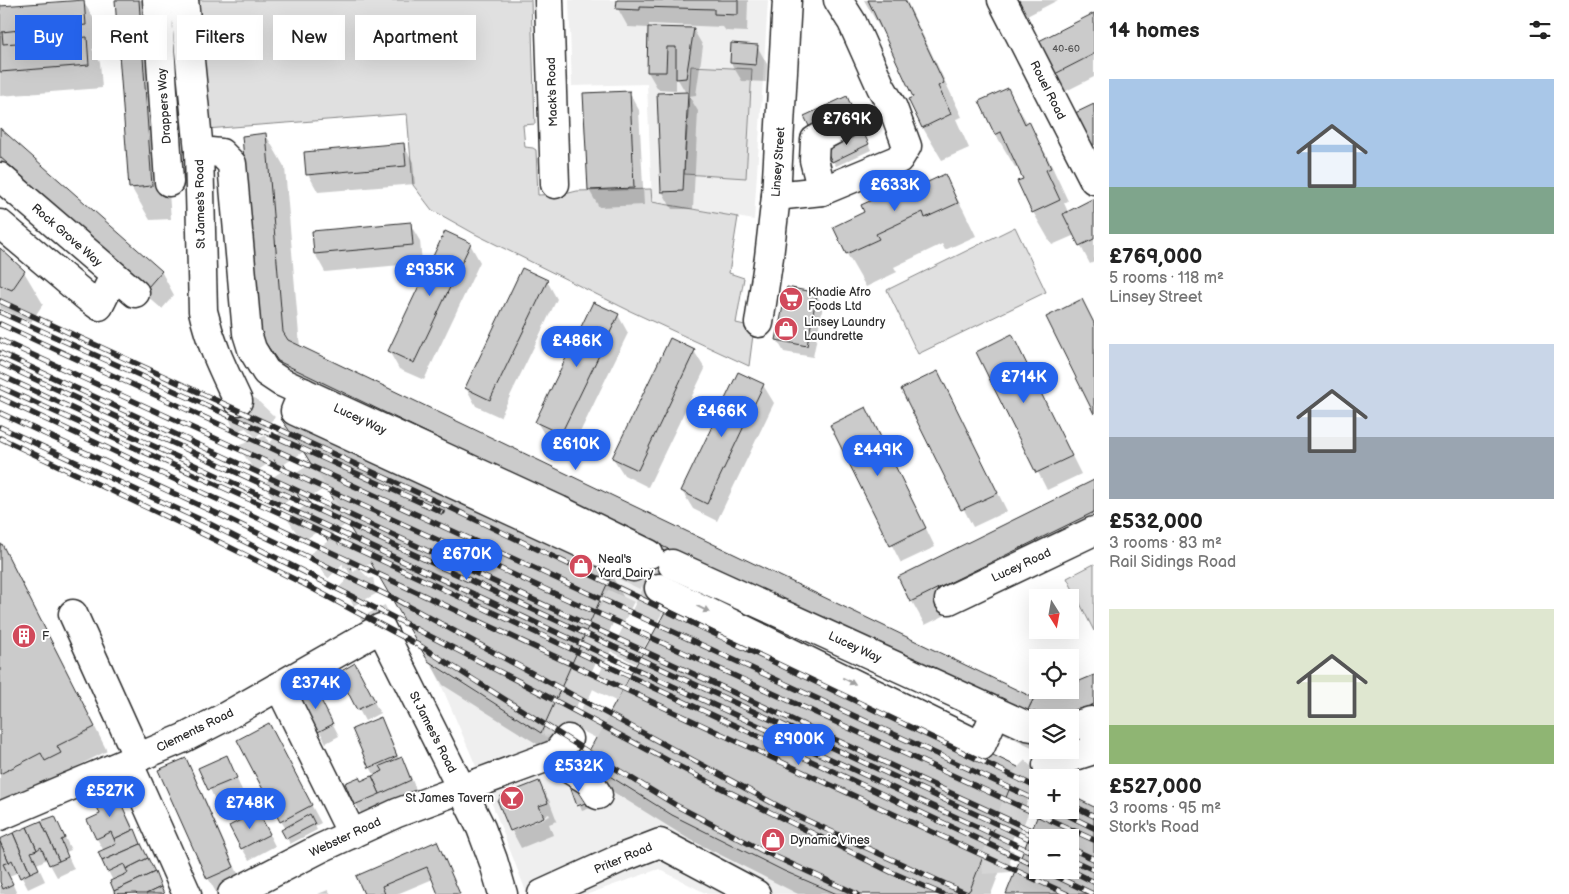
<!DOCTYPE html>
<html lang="en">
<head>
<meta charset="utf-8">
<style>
	:root { --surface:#fff; --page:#f6f6f6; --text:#222; --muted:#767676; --accent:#2563eb }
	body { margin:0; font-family:"Balsamiq Sans",sans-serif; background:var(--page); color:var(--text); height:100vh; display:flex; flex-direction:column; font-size:19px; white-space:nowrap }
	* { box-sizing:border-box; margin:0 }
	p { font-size:16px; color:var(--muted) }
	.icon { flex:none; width:28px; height:28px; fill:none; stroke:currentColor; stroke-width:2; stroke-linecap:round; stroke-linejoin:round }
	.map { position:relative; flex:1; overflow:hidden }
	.side { display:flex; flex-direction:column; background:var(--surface); width:475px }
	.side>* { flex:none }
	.banner { position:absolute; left:15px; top:15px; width:475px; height:45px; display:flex; gap:10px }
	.needle { width:32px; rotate:169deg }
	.fabs { position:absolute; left:1029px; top:589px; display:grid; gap:10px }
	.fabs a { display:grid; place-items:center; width:50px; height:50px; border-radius:0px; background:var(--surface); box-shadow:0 5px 20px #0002; font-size:25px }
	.price { position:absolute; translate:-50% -42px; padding:0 11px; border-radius:18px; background:var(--accent); color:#fff; font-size:16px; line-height:32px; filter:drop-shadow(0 1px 2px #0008) }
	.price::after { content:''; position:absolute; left:50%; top:30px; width:15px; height:11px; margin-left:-8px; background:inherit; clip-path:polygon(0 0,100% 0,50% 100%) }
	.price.selected { background:#222; color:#fff }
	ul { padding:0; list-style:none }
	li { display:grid; align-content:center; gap:10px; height:265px; padding:0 15px }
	li span { display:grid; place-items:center; height:155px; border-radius:0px; color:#555 }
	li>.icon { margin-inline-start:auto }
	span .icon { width:90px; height:90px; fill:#fffc; stroke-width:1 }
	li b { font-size:21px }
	h2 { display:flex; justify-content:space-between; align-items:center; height:60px; padding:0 15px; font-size:21px }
	.chip { padding:0 18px; border-radius:0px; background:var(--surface); box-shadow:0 5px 20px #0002; font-size:18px; line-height:45px }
	.chip.selected { background:var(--accent); color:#fff }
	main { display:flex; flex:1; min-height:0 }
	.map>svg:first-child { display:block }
	.built { fill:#efefef }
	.green { fill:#e0e0e0; stroke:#868686 }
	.shadow { fill:#0003 }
	.building { fill:#cbcbcb; stroke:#2b2b2b; fill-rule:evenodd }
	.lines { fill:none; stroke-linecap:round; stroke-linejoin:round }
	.minor-tunnel { stroke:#d5d5d5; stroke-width:28; stroke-dasharray:28 14; stroke-linecap:butt }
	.minor-casing { stroke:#2b2b2b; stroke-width:31 }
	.minor { stroke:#fff; stroke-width:28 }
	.rail-casing { stroke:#2b2b2b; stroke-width:5.5 }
	.rail { stroke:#fff; stroke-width:4; stroke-dasharray:11; stroke-linecap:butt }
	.oneway { fill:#a0a0a0 }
	.labels { text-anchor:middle; stroke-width:4; stroke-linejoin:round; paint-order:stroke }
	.number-label { font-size:10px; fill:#535353 }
	.street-label { font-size:12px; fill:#2b2b2b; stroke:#fff }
	.poi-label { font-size:12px; fill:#2b2b2b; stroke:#fff; text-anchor:start }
</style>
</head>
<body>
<main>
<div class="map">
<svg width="1094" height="894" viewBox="0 0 1094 894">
	<rect width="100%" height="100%" fill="#fff"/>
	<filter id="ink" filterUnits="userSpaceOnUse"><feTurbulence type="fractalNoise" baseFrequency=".02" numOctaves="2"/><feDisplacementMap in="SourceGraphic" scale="10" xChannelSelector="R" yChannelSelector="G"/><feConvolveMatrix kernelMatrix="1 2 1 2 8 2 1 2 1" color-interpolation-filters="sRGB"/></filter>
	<g filter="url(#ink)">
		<g class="built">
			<path d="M 569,0 L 768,0 L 754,220 L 652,202 L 647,84 L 572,86 Z"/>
			<path d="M 538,558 L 612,573 L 672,599 L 756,665 L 648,610 Z"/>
			<path d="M 433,666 L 672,816 L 783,872 L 835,894 L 707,894 L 659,869 L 588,894 L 527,894 L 490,799 Z"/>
		</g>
		<g class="green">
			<path d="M 199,0 L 531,0 L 535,124 L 523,125 L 525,147 L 533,148 L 536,150 L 538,195 L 565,194 L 577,191 L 651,189 L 652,202 L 738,217 L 729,273 L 744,278 L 736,323 L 754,327 L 749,366 L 628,310 L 475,234 L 432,210 L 413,185 L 407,114 L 206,129 L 201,67 Z"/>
			<path d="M 691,66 L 752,69 L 746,178 L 684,174 Z"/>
			<path d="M 1015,227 L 1046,292 L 918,354 L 887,290 Z"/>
			<path d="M 1094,564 L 1094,631 L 1067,578 Z"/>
		</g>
		<g class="shadow">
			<path d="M 117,0 L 154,0 L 171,219 L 150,220 L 131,187 Z"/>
			<path d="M 618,0 L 748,0 L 747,32 L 726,31 L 723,27 L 649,24 L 649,28 L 693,29 L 703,46 L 696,95 L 689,96 L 698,111 L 693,209 L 672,209 L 662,191 L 686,93 L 676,76 L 676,90 L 658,89 L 648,72 L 649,28 L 628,27 L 618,9 Z"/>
			<path d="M 864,0 L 906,0 L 962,117 L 956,119 L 969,148 L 942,160 L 923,128 L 915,97 L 882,27 L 880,28 Z"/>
			<path d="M 1015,0 L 1058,0 L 1025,17 Z"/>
			<path d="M 83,1 L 97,24 L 98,48 L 92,49 L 100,62 L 102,88 L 0,96 L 0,7 Z"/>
			<path d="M 1094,15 L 1094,77 L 1062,93 L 1052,75 Z"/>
			<path d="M 733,44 L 757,46 L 767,64 L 766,82 L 742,81 L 731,63 Z"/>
			<path d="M 1007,89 L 1047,156 L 1068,201 L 1064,203 L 1068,212 L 1094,200 L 1094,262 L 1090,264 L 1075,235 L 1052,245 L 1033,212 L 1024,179 L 1018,166 L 1015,167 L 996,135 L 981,102 Z"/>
			<path d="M 629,92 L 639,110 L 644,205 L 599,207 L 589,190 Z"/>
			<path d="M 0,130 L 161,271 L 174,295 L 162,309 L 0,167 Z"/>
			<path d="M 266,135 L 285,168 L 300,347 L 1035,700 L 1062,690 L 1070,690 L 1070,687 L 1094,676 L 1094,725 L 1070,718 L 1038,718 L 1038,750 L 1043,750 L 1042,752 L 299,394 L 280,367 L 260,333 Z"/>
			<path d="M 865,137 L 871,150 L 836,166 L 833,161 Z"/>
			<path d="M 403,144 L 413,162 L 415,184 L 318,192 L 308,174 Z"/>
			<path d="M 944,176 L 963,209 L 976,236 L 945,250 L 942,244 L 894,267 L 897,272 L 866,287 L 847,254 L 835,227 Z"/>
			<path d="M 410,224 L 420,241 L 422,263 L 325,272 L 315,254 Z"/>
			<path d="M 470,244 L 480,262 L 424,380 L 399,369 L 389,351 Z"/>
			<path d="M 0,250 L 24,272 L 43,304 L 31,322 L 0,308 Z"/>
			<path d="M 547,281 L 557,299 L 500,417 L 476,406 L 466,388 Z"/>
			<path d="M 816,294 L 823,306 L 813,357 L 784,352 L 777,340 Z"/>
			<path d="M 618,315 L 628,333 L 571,451 L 547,439 L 537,422 Z"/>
			<path d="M 1012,336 L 1081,474 L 1047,490 L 978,353 Z"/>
			<path d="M 670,340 L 694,351 L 705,369 L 648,487 L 624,475 L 613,458 Z"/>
			<path d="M 763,385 L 774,403 L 717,521 L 693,509 L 682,491 Z"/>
			<path d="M 903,390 L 947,391 L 1007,511 L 973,527 Z"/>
			<path d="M 284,422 L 611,574 L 624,598 L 555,755 L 443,685 L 382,579 L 314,467 L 296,443 Z"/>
			<path d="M 831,426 L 876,426 L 935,547 L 901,563 Z"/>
			<path d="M 277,463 L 349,563 L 357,579 L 351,575 Z"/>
			<path d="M 1094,481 L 1094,542 L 925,625 L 899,578 Z"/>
			<path d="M 2,546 L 15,569 L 107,751 L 70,770 L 73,777 L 60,784 L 55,776 L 0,804 L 0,547 Z"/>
			<path d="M 339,673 L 361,677 L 380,713 L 365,721 Z"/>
			<path d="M 301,696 L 321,701 L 339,736 L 326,743 Z"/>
			<path d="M 380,719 L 387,730 L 399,759 L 401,759 L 408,770 L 417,792 L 362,816 L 356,804 L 360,782 L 375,776 L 370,767 Z"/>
			<path d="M 278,743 L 321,823 L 315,826 L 317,830 L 290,844 L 283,830 L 286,829 L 281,821 Z"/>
			<path d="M 226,757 L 242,790 L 216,802 L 200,768 Z"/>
			<path d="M 185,760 L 195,777 L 243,885 L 222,894 L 217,894 L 208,878 Z"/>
			<path d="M 586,760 L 1017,768 L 1031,792 L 991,894 L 798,894 L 687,838 L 599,783 Z"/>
			<path d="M 567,775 L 596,806 L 582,811 Z"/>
			<path d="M 539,783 L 549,800 L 557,821 L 549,824 L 553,835 L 521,848 L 512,831 L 550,816 L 549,814 L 511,829 L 511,831 L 500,802 Z"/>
			<path d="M 116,794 L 141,842 L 164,894 L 117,894 L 111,882 L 113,881 L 108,871 L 104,851 L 97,839 L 102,814 Z"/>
			<path d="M 55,817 L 71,850 L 66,852 L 74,869 L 57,877 L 47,859 L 37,864 L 45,881 L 28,889 L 19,872 L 9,876 L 17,894 L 0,894 L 0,841 Z"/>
			<path d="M 264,824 L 275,846 L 249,860 L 242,848 Z"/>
			<path d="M 436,842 L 460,894 L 440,894 L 433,879 L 397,894 L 365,894 Z"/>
			<path d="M 328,890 L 331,894 L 318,894 Z"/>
		</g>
		<g class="building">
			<path d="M 84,0 L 86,25 L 76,26 L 77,38 L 87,37 L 89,65 L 0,72 L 0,6 ZM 67,27 L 68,39 L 39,41 L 38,29 ZM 28,29 L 30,42 L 3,44 L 2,32 Z"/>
			<path d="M 115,0 L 139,0 L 152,186 L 129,188 Z"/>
			<path d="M 617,0 L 738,0 L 738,15 L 714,14 L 714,9 L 640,7 L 640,10 L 616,9 Z"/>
			<path d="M 868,0 L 905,0 L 944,83 L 938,86 L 951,114 L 922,128 L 908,99 L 913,97 Z"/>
			<path d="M 1094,13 L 1094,54 L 1051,76 L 1035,43 Z"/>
			<path d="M 648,27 L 694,28 L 686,78 L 676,79 L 676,47 L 667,47 L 666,72 L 647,72 Z"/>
			<path d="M 731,43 L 758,45 L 756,65 L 730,63 Z"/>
			<path d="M 1008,88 L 1025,124 L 1029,121 L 1051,168 L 1046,170 L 1060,200 L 1032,213 L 1017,181 L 1023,179 L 1001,132 L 995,135 L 979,101 Z"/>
			<path d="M 630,91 L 634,188 L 588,190 L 583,93 Z"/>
			<path d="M 688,92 L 683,191 L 661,192 L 657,93 Z"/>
			<path d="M 847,96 L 852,108 L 810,128 L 804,116 Z"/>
			<path d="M 1094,104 L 1094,145 L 1088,148 L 1071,115 Z"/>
			<path d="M 0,128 L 162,271 L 148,287 L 0,157 Z"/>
			<path d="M 862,130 L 869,144 L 832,162 L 825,147 Z"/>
			<path d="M 266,133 L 283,332 L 288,340 L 1034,698 L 1023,720 L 278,361 L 259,334 L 242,136 Z"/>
			<path d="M 404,143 L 406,166 L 306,175 L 304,152 Z"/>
			<path d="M 945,174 L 958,203 L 925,218 L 923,212 L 876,234 L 879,239 L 846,254 L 833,227 L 864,212 L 861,205 L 912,182 L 915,188 Z"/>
			<path d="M 1094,198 L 1094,239 L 1079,246 L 1063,214 Z"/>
			<path d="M 411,222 L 413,245 L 314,254 L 312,231 Z"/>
			<path d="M 445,231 L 471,243 L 414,363 L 388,351 Z"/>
			<path d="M 0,248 L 25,271 L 12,290 L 0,285 Z"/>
			<path d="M 522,268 L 548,280 L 490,400 L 465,388 Z"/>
			<path d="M 787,287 L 817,293 L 807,346 L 776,340 Z"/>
			<path d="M 1082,299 L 1094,323 L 1094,414 L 1046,317 Z"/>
			<path d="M 593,302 L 619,314 L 561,434 L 535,422 Z"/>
			<path d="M 1012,334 L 1072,456 L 1036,473 L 976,352 Z"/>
			<path d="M 670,338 L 695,350 L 638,470 L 612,458 Z"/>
			<path d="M 938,371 L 998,493 L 961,510 L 901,389 Z"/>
			<path d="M 738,372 L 764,384 L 707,504 L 681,491 Z"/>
			<path d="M 866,407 L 926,528 L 890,546 L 830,425 Z"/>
			<path d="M 281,419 L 546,541 L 612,573 L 541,733 L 428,661 L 367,556 L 299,444 Z"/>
			<path d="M 265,440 L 272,447 L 350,562 L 352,570 L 343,563 L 268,451 Z"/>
			<path d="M 1094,480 L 1094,512 L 910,602 L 898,577 Z"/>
			<path d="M 2,544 L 95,727 L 57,746 L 61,753 L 45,761 L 41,753 L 0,774 L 0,545 Z"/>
			<path d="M 671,601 L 1018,767 L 970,890 L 964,894 L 837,894 L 784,871 L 672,815 L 584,760 Z"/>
			<path d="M 355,663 L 375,701 L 357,710 L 338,673 Z"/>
			<path d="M 1094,675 L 1094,704 L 1061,718 L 1038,718 L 1023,720 L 1034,698 L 1040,698 L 1059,690 L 1070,690 L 1070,685 Z"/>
			<path d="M 315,688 L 333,724 L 318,732 L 299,696 Z"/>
			<path d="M 381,717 L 397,756 L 369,768 L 352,729 Z"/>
			<path d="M 269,723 L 312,805 L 280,822 L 237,740 Z"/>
			<path d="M 227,755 L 237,778 L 208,790 L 198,768 Z"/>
			<path d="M 402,757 L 411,780 L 380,794 L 372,776 L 383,771 L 380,766 Z"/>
			<path d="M 186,758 L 234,867 L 207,879 L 158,770 Z"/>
			<path d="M 565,772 L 594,800 L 577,806 Z"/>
			<path d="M 372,776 L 380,794 L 354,805 L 345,783 L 359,777 L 361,781 Z"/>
			<path d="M 539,781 L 548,803 L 539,806 L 544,817 L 510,831 L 498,802 L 501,796 Z"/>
			<path d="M 116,792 L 133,830 L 114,839 L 111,832 L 96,839 L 87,820 L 100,814 L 95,802 Z"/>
			<path d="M 1070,795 L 1094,807 L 1094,894 L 1006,894 L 1040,810 L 1070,810 ZM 1038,838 L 1070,838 L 1070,870 L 1038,870 Z"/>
			<path d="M 258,811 L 270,834 L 241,849 L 229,826 Z"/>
			<path d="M 310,814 L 315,824 L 286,839 L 281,830 Z"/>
			<path d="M 55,816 L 65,838 L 61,840 L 68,857 L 59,861 L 41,821 Z"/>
			<path d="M 41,821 L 59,861 L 49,865 L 41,847 L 37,850 L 27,827 Z"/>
			<path d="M 27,827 L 37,850 L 31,852 L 39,869 L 30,873 L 13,833 Z"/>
			<path d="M 135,829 L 141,844 L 102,861 L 98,852 L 116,844 L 114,839 Z"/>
			<path d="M 13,833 L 30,873 L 20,878 L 12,860 L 9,862 L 0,842 L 0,839 Z"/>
			<path d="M 437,841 L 460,894 L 438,894 L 427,867 L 382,886 L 385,894 L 364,894 L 356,876 Z"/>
			<path d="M 0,842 L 9,862 L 3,864 L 13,884 L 3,889 L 0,882 Z"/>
			<path d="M 141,844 L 148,858 L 126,869 L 124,864 L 107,872 L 102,861 Z"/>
			<path d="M 148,858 L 155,872 L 114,891 L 110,881 L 128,873 L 126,869 Z"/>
			<path d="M 155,872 L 161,887 L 146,894 L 137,894 L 136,893 L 115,894 L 114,891 Z"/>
			<path d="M 161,887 L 164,894 L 146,894 Z"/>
		</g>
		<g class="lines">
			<g class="minor-tunnel">
				<path d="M 238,401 L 254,445 L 336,566 L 361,590 L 381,628"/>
				<path d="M 245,408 L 282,443 L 356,559 L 361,590"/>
				<path d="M 634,568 L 650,574 L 659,588 L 580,742 L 556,754 L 558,731 Z"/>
				<path d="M 997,873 L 996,858 L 1026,779 L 1037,768 L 1047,765"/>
			</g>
			<g class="minor-casing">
				<g id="minor">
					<path d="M 157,0 L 169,182"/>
					<path d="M 184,0 L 199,151 L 203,311 C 211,346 223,369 238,401"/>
					<path d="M 549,0 L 555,184"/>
					<path d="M 1002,0 L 1094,180"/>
					<path d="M 199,151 L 221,153 L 232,164 L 247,333 L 252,349 L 266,372 L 281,382 L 559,510 L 649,554"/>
					<path d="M 0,177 L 135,293"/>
					<path d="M 822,191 L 814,160 L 815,140 L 849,122"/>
					<path d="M 776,196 L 822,191 L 899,159 L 907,146 L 893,108 L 881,87 L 852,22 L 838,0"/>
					<path d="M 0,224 L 88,298 L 99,306 L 114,276"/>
					<path d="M 759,323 L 769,257 L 776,196 L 787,0"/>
					<path d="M 303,392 L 295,411 L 633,567"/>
					<path d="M 672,564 L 1027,726 L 1038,728"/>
					<path d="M 659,588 L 981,746 L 996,712"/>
					<path d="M 949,600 L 1094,531"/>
					<path d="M 73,614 L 138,758"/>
					<path d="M 279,686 L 352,834"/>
					<path d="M 1070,727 L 1091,721 L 1094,735"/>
					<path d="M 556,754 L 566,767 L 589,781 L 598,795"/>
					<path d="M 128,762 L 187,894"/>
					<path d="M 1047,765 L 1094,750"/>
					<path d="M 0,816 L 184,738 L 223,718 L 381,628 L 481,828 L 493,860 L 503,894"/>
					<path d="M 232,894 L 321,848 L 397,813 L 556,754 L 568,739"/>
					<path d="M 542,894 L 621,858 L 660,843 L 756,894"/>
				</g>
			</g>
			<use href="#minor" class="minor"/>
			<g class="rail-casing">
				<g id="rail">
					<path d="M 0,301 L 451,508 L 1038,788"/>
					<path d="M 0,312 L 442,512"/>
					<path d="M 0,324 L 678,634 L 1038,801"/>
					<path d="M 0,340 L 1094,840"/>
					<path d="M 0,353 L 1048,838"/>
					<path d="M 0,363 L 1038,843"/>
					<path d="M 0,375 L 1038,855"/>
					<path d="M 0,387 L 280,513 L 1038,867"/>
					<path d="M 0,398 L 835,787 L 1067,894"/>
					<path d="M 0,413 L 216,513 L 395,599 L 791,813 L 967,894"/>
					<path d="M 0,427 L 210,524 L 518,681 L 699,777 L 891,872 L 942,894"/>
					<path d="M 0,438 L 205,535 L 304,584 L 422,647 L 585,750 L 679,807 L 765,852 L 857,894"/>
					<path d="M 1070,804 L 1094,816"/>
					<path d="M 1057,810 L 1094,828"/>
					<path d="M 1070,848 L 1094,859"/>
					<path d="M 1070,859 L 1094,870"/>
					<path d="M 1043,870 L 1093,894"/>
					<path d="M 1070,870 L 1094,882"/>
				</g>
			</g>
			<use href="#rail" class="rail"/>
		</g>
		<defs><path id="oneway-solid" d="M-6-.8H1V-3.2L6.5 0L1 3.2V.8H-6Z" transform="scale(1.25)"/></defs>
		<g class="oneway">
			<use href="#oneway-solid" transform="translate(703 609) rotate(26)"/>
			<use href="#oneway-solid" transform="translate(849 681) rotate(26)"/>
		</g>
	</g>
	<defs>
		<g id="supermarket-disc" transform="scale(1.25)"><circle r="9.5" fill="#d1495b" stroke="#fff"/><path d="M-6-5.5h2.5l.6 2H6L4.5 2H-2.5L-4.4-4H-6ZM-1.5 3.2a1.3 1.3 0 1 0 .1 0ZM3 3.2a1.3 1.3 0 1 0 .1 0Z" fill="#fff"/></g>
		<g id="shop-disc" transform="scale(1.25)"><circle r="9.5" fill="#d1495b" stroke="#fff"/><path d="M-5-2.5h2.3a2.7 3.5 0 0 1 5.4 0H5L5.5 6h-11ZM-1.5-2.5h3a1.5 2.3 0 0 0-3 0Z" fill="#fff"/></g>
		<g id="building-disc" transform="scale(1.25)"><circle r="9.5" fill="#d1495b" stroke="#fff"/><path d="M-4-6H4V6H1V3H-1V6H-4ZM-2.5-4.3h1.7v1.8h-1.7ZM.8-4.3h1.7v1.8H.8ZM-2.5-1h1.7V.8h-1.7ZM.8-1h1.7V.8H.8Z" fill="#fff"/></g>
		<g id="bar-disc" transform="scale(1.25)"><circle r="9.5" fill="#d1495b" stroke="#fff"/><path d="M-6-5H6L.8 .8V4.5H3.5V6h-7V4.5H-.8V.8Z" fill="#fff"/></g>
	</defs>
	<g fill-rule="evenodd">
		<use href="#supermarket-disc" x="791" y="299"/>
		<use href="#shop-disc" x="786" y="329"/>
		<use href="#shop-disc" x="581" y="566"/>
		<use href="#building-disc" x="24" y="636"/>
		<use href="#bar-disc" x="512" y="798"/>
		<use href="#shop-disc" x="773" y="840"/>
	</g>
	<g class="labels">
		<g class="number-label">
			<text x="1066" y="52">40-60</text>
		</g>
		<g class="street-label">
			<text transform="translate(1048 90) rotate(63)" y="4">Rouel Road</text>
			<text transform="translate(552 92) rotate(-92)" y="4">Mack's Road</text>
			<text transform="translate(164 106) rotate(-94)" y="4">Drappers Way</text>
			<text transform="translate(778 162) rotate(-86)" y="4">Linsey Street</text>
			<text transform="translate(200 204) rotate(-91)" y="4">St James's Road</text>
			<text transform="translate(67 235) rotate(41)" y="4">Rock Grove Way</text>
			<text transform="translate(360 419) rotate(25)" y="4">Lucey Way</text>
			<text transform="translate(1021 565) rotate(-25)" y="4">Lucey Road</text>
			<text transform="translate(855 647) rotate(25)" y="4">Lucey Way</text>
			<text transform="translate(195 730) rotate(-26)" y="4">Clements Road</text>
			<text transform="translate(433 732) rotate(63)" y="4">St James's Road</text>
			<text transform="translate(345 837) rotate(-25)" y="4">Webster Road</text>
			<text transform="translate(623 858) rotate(-23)" y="4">Priter Road</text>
		</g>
		<g class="poi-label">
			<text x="808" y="296">Khadie Afro<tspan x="808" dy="14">Foods Ltd</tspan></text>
			<text x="804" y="326">Linsey Laundry<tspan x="804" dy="14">Laundrette</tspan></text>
			<text x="598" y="563">Neal's<tspan x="598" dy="14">Yard Dairy</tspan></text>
			<text x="42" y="640">F</text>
			<text x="494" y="802" text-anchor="end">St James Tavern</text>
			<text x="790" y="844">Dynamic Vines</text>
		</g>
	</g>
</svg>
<div class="fabs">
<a><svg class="needle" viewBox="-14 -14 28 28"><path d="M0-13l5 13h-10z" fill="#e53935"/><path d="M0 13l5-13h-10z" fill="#767676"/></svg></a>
<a><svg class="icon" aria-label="locate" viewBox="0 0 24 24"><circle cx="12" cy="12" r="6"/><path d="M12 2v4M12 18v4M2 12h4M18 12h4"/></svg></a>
<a><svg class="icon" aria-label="layers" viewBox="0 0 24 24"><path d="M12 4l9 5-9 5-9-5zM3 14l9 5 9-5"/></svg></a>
<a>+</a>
<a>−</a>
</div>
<b class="price selected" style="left:847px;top:146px">£769K</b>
<b class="price" style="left:895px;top:212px">£633K</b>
<b class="price" style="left:430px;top:297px">£935K</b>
<b class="price" style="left:577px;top:368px">£486K</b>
<b class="price" style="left:1024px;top:404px">£714K</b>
<b class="price" style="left:722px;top:438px">£466K</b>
<b class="price" style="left:576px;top:471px">£610K</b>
<b class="price" style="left:878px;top:477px">£449K</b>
<b class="price" style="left:467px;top:581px">£670K</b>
<b class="price" style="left:316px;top:710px">£374K</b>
<b class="price" style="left:799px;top:766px">£900K</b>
<b class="price" style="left:579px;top:793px">£532K</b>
<b class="price" style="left:110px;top:818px">£527K</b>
<b class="price" style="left:250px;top:830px">£748K</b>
<div class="banner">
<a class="chip selected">Buy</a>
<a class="chip">Rent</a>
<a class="chip">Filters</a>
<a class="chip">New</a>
<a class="chip">Apartment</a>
</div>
</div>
<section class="side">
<h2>14 homes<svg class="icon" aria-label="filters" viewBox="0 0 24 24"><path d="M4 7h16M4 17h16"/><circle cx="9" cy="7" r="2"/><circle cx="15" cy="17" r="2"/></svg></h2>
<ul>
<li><span style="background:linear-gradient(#a9c7e8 70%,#7fa58c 0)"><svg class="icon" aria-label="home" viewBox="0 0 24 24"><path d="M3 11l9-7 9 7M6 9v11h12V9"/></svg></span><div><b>£769,000</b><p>5 rooms · 118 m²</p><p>Linsey Street</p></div></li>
<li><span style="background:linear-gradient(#c9d6e8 60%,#9aa5b1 0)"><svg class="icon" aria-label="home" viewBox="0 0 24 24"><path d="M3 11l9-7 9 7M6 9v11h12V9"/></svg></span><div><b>£532,000</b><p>3 rooms · 83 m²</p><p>Rail Sidings Road</p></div></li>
<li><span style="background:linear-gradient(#dfe7d0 75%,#8fb573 0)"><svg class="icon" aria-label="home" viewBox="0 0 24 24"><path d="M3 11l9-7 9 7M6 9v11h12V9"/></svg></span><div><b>£527,000</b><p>3 rooms · 95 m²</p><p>Stork's Road</p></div></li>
</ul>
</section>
</main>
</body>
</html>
